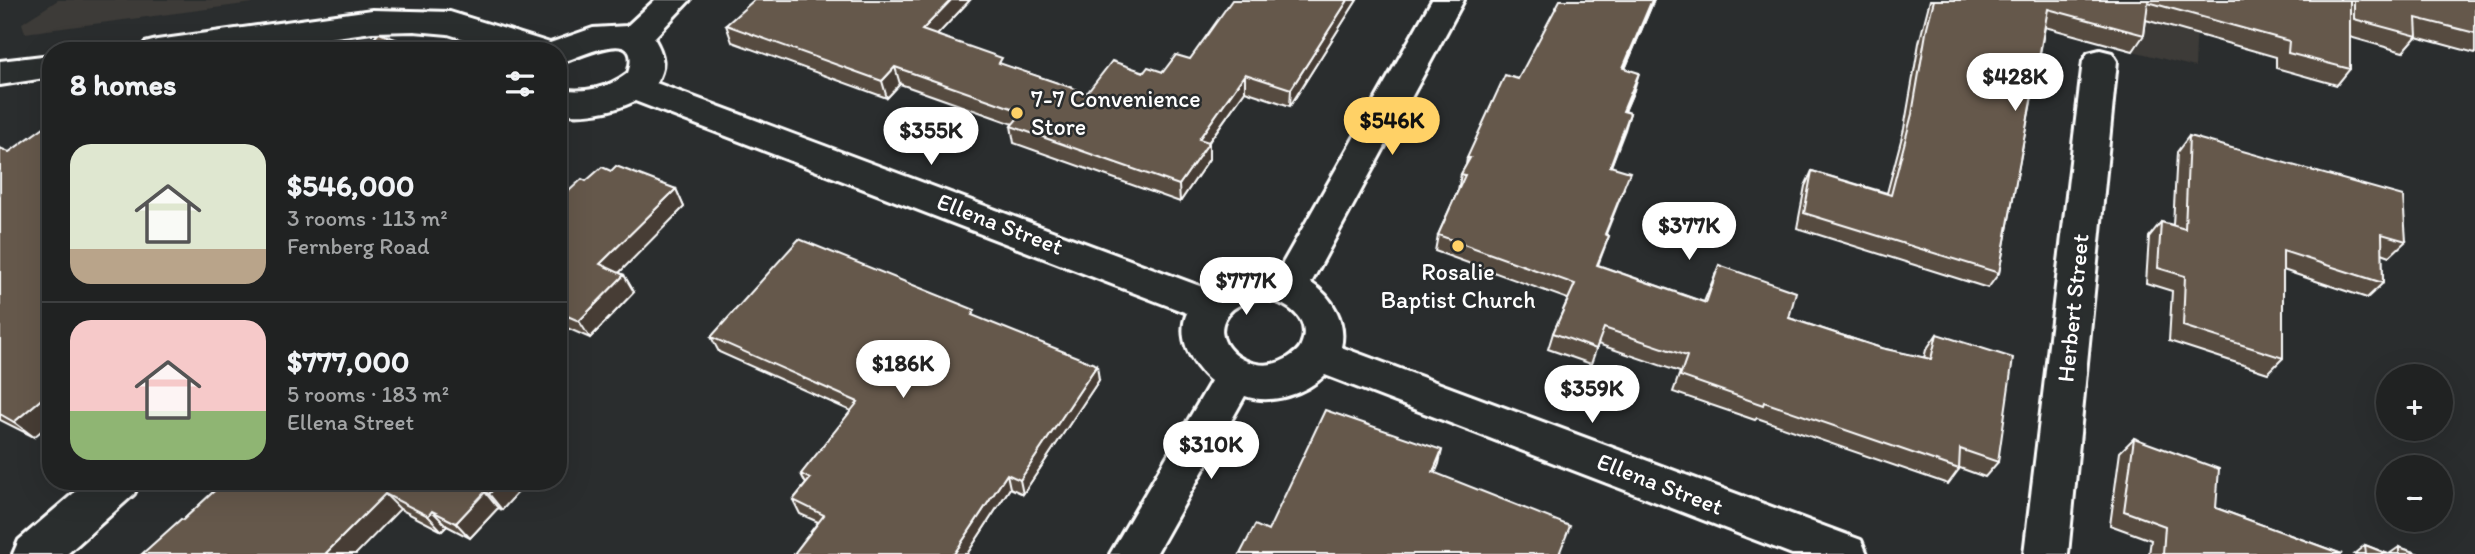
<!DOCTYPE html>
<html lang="en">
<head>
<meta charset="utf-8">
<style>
	:root { --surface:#202222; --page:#2d2f2f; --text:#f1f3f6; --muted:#a2a4a5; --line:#3d3f40; --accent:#ffd166 }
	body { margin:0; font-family:Itim,sans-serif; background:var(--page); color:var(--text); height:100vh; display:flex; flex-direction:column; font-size:26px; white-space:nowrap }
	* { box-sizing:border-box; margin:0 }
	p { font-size:23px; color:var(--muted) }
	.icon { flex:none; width:38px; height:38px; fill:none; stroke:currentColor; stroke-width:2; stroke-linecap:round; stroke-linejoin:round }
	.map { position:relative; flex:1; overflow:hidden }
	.side { position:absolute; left:42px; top:42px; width:525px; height:448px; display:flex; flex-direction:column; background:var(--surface); border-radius:28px; box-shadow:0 7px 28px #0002,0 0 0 2px var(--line) }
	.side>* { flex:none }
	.tools { position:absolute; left:2376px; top:364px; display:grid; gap:14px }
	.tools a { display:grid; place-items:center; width:77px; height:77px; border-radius:50%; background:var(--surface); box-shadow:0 7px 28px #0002,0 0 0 2px var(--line); font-size:35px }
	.price { position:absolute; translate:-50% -60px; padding:0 16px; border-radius:24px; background:#fff; color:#222; font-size:23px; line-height:46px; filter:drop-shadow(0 2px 4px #0008) }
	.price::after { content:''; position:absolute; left:50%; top:42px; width:21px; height:16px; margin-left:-10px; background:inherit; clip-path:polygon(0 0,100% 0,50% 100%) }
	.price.on { background:var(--accent); color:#111 }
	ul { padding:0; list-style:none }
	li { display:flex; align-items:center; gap:21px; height:175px; padding:0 28px }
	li+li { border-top:2px solid var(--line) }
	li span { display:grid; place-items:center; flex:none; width:196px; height:140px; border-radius:21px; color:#555 }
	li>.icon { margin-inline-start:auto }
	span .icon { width:84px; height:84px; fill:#fffc; stroke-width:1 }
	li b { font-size:30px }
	h2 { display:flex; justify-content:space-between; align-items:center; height:84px; padding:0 28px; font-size:30px }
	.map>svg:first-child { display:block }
	.built { fill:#3c3a37 }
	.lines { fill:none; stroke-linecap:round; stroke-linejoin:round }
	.minor-casing { stroke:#fff; stroke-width:6 }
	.minor { fill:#2a2d2e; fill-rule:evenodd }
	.wall { fill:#574c41; stroke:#fff; stroke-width:2 }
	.shaded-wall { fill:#473e35; stroke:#fff; stroke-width:2 }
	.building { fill:#65584c; stroke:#fff; stroke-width:2 }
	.poi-dot { fill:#ffd166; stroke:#2a2d2e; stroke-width:2.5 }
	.labels { text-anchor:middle; stroke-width:5; stroke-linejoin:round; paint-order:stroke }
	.poi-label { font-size:24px; fill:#fff; stroke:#2a2d2e; text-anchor:start }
	.street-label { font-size:24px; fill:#fff; stroke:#2a2d2e }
</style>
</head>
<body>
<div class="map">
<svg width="2475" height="554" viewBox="0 0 2475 554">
	<rect width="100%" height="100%" fill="#2a2d2e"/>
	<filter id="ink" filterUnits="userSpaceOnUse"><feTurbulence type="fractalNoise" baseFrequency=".0143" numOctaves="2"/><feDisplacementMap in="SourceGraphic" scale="14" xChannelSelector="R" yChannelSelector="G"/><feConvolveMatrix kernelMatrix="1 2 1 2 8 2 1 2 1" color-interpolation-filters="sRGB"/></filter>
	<g filter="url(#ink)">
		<g class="built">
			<path d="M 58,0 L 276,0 L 25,33 L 22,23 Z"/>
			<path d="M 1943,0 L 2198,0 L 2195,67 L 2133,51 Z"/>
		</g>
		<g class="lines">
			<g class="minor-casing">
				<g id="minor">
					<path d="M 655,0 L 690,0 L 654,38 C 664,55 666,66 656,83 L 1205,288 L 1254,268 L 1279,270 L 1432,0 L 1464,0 L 1311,283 C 1332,296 1347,322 1341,347 L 1861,540 L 1867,554 L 1792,554 L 1325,375 C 1305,394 1272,405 1245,396 L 1156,554 L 1110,554 L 1211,381 C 1192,365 1176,338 1187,313 L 635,101 C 612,112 584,117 558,113 L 558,89 C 585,93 607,89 628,73 C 645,22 576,59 558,64 L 558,51 L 502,51 L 448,34 L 414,31 L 372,32 L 238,51 L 141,51 L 145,43 L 157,40 L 372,10 L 450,12 L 550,43 L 593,28 L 627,26 ZM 1258,298 C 1280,299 1314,316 1301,345 C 1299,351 1292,355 1286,359 C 1249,380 1200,338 1233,309 C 1240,304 1250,301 1258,298 Z"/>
					<path d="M 2100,50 L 2112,53 L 2117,61 L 2068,554 L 2024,554 L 2083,61 L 2088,53 Z"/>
					<path d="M 51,55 L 51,77 L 0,85 L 0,61 Z"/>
					<path d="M 88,481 L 140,481 L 134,494 L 67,554 L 13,554 L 19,540 Z"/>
				</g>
			</g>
			<use href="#minor" class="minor"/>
		</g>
		<g class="wall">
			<path d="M 970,0 L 937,35 L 1003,65 L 1087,93 L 1144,72 L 1163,72 L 1190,59 L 1357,0 L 1290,106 L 1245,91 L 1209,142 L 1209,159 L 1180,202 L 1014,143 L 1011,126 L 1013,124 L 900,84 L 887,98 L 732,42 L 726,25 Z"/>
			<path d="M 1654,0 L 1625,69 L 1634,90 L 1625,111 L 1630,113 L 1611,166 L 1624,188 L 1606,234 L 1609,236 L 1598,265 L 1704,302 L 1719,265 L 1789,318 L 1881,348 L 1924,358 L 1926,350 L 1937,334 L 1998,462 L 1985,477 L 1960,468 L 1948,484 L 1757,418 L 1755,420 L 1673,392 L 1680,372 L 1598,344 L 1591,364 L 1548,349 L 1553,333 L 1568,299 L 1435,251 L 1438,235 L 1458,190 L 1461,174 L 1466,165 L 1467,158 Z"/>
			<path d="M 1930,0 L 2475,0 L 2475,53 L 2416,37 L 2403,52 L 2350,37 L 2350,69 L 2337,85 L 2276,68 L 2276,57 L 2146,20 L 2144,35 L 2133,51 L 2045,27 L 1999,273 L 1988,288 L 1797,228 L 1805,186 L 1812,171 L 1887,193 L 1904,129 L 1919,43 Z"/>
			<path d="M 2189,136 L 2406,241 L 2390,256 L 2382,253 L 2383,283 L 2367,298 L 2283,270 L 2283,358 L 2268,373 L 2169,341 L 2172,291 L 2146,283 L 2149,237 L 2161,222 L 2173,225 L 2177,152 Z"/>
			<path d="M 0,148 L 34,437 L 0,420 Z"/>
			<path d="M 611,171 L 676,189 L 684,207 L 619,272 L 624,275 L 634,292 L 590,338 L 558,324 L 558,201 L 586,181 Z"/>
			<path d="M 977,318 L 1099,380 L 1023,494 L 1010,488 L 967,554 L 794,554 L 818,522 L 800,514 L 793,500 L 806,484 L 801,474 L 851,411 L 719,352 L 711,337 Z"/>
			<path d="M 2134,438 L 2216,508 L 2342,554 L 2149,554 L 2151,540 L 2110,525 L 2120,452 Z"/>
			<path d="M 225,481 L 528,481 L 502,510 L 498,508 L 470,538 L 447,526 L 442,531 L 400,509 L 142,554 L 183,520 Z"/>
			<path d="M 2365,545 L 2388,554 L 2354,554 Z"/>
			<path d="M 2399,547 L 2419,554 L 2389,554 Z"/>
		</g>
		<g class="shaded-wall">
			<path d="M 951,0 L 970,0 L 926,47 L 922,30 Z"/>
			<path d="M 1348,0 L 1357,0 L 1290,106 L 1291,89 Z"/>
			<path d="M 1652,0 L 1654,0 L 1618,85 L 1623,68 Z"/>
			<path d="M 895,67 L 900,84 L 887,98 L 882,81 Z"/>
			<path d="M 1639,73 L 1634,90 L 1618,127 L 1623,111 Z"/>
			<path d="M 1245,74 L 1245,91 L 1199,155 L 1199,139 Z"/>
			<path d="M 1630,113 L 1625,130 L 1605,182 L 1610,166 Z"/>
			<path d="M 1209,142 L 1209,159 L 1180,202 L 1179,185 Z"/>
			<path d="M 676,189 L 684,207 L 610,282 L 600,264 Z"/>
			<path d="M 624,275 L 634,292 L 590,338 L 579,321 Z"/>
			<path d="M 1097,365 L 1099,380 L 1023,494 L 1020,480 Z"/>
			<path d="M 51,391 L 51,423 L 34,437 L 14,422 Z"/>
			<path d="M 558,422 L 569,437 L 558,448 Z"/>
			<path d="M 1442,450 L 1439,464 L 1430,486 L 1433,472 Z"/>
			<path d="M 1007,474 L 1010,488 L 967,554 L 954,554 Z"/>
			<path d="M 501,481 L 528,481 L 502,510 L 489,494 Z"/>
			<path d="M 485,492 L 498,508 L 470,538 L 456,523 Z"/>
			<path d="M 385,494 L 400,509 L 356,554 L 325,554 Z"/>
			<path d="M 432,511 L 447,526 L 442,531 L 428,516 Z"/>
		</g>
		<g class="building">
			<path d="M 754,0 L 951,0 L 922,30 L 1002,58 L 999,63 L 1087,93 L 1112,61 L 1144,72 L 1148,67 L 1163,72 L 1176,55 L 1190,59 L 1232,0 L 1348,0 L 1291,89 L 1245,74 L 1199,139 L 1209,142 L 1179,185 L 1011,126 L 1023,112 L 895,67 L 882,81 L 726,25 Z"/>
			<path d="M 1560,0 L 1652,0 L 1623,68 L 1639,73 L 1623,111 L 1630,113 L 1610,166 L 1630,172 L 1605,234 L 1609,236 L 1597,265 L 1706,303 L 1719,265 L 1796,292 L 1789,318 L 1881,348 L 1931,359 L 1937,334 L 2013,358 L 1998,462 L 1960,449 L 1959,469 L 1764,402 L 1763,405 L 1680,376 L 1687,356 L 1604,328 L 1596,349 L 1553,333 L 1575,284 L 1438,235 L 1465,175 L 1461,174 L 1470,158 L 1467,158 L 1505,75 L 1518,79 Z"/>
			<path d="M 1934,0 L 2350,0 L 2350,69 L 2288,53 L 2289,41 L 2148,2 L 2144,35 L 2048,9 L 1999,273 L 1804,213 L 1812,171 L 1891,195 L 1912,114 L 1927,27 Z"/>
			<path d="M 2354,0 L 2475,0 L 2475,33 L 2416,18 L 2417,36 L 2354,19 Z"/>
			<path d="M 379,33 L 428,51 L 362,51 Z"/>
			<path d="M 51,122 L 51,174 L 46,178 L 51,180 L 51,391 L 14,422 L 0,414 L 0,148 L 9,152 Z"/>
			<path d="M 2189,136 L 2403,196 L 2406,241 L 2382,234 L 2383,283 L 2283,251 L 2283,358 L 2183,326 L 2185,276 L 2158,268 L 2161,222 L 2185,229 Z"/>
			<path d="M 616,166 L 676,189 L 600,264 L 624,275 L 579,321 L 558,312 L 558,201 L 582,179 L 586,181 L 602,167 L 611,171 Z"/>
			<path d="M 799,239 L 975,310 L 972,315 L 1097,365 L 1020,480 L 1007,474 L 954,554 L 794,554 L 824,515 L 793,500 L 810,479 L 801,474 L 858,402 L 711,337 Z"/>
			<path d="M 1325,410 L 1442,450 L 1433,472 L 1570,526 L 1559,554 L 1240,554 L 1255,525 L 1268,531 Z"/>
			<path d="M 2134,438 L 2219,469 L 2216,508 L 2342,554 L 2163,554 L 2165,526 L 2124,511 Z"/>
			<path d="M 225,481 L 501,481 L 489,494 L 485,492 L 456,523 L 432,511 L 428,516 L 385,494 L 325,554 L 142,554 L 181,519 L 183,520 Z"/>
			<path d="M 2365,545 L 2388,554 L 2366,554 Z"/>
			<path d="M 2399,547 L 2419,554 L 2399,554 Z"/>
		</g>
	</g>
	<g class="poi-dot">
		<circle cx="1017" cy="113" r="7"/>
		<circle cx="1458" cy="246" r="7"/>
	</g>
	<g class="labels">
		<g class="poi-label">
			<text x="1031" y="107">7-7 Convenience<tspan x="1031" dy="28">Store</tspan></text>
			<text x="1458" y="280" text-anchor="middle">Rosalie<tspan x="1458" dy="28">Baptist Church</tspan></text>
		</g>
		<g class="street-label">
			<text transform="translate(1000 224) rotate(21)" y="8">Ellena Street</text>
			<text transform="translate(2073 308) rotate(-84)" y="8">Herbert Street</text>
			<text transform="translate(1660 484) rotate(21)" y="8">Ellena Street</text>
		</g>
	</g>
</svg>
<div class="tools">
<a>+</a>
<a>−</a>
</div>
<b class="price" style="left:2015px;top:113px">$428K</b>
<b class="price on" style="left:1392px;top:157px">$546K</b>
<b class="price" style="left:931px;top:167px">$355K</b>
<b class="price" style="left:1689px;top:262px">$377K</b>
<b class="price" style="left:1246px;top:317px">$777K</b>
<b class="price" style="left:903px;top:400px">$186K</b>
<b class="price" style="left:1592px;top:425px">$359K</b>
<b class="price" style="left:1211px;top:481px">$310K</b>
<section class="side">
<h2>8 homes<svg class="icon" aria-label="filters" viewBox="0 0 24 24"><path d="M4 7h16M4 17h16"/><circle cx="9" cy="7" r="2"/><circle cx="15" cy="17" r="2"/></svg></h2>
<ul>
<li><span style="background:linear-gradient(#dfe7d0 75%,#b9a48a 0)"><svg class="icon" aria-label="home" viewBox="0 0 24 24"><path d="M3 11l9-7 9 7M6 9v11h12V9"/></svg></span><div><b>$546,000</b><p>3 rooms · 113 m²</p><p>Fernberg Road</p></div></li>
<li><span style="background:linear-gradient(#f6c9c9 65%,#8fb573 0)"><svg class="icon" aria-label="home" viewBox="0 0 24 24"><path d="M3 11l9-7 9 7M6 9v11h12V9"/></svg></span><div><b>$777,000</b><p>5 rooms · 183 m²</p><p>Ellena Street</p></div></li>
</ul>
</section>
</div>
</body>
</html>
